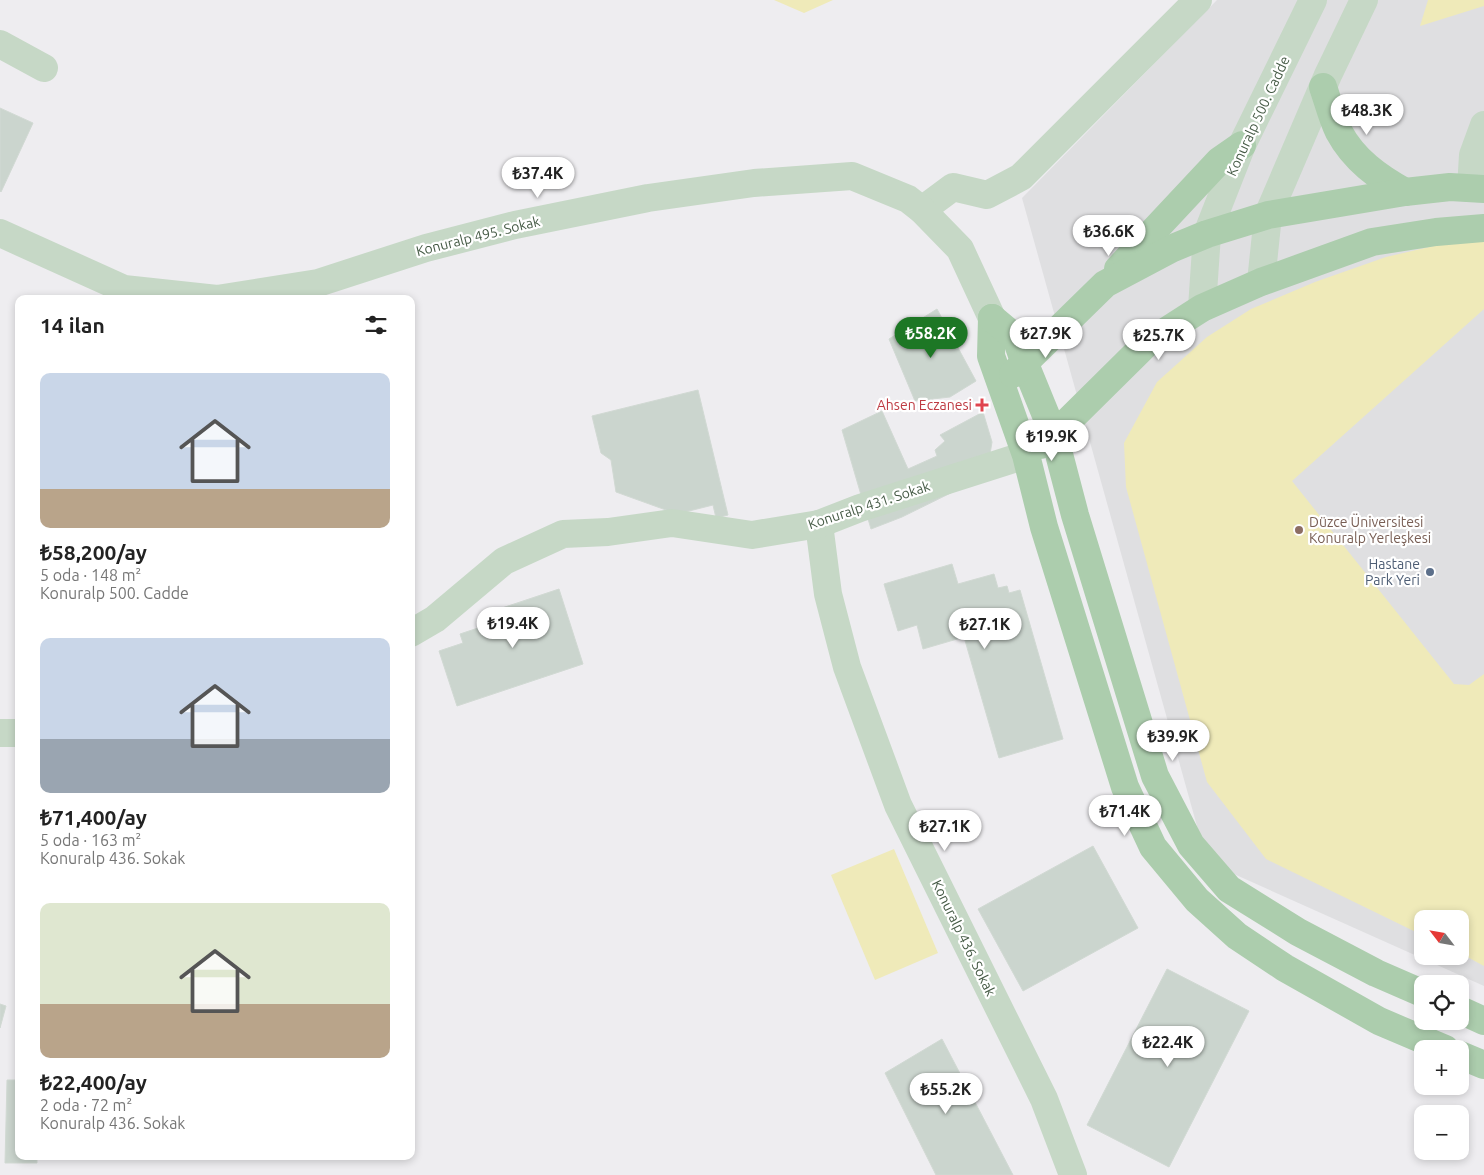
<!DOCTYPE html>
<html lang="tr">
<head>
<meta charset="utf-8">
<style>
	:root { --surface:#fff; --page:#f2f2f2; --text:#222; --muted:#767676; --accent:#1d7725 }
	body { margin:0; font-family:Ubuntu,sans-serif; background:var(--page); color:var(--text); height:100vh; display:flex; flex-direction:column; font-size:19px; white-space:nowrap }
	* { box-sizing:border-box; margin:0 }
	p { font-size:16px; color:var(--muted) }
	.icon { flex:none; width:28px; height:28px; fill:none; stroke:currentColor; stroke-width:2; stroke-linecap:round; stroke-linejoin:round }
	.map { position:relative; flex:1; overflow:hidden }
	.drawer { position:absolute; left:15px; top:295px; width:400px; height:865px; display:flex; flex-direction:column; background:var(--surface); border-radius:10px; box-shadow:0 2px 8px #0003 }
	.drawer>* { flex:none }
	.needle { width:32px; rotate:301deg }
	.buttons { position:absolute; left:1414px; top:910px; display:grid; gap:10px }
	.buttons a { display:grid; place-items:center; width:55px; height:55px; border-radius:10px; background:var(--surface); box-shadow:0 2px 8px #0003; font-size:25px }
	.price { position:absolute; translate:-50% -42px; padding:0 11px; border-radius:18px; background:#fff; color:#222; font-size:16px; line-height:32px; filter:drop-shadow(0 1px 2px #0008) }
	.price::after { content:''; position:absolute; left:50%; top:30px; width:15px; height:11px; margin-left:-8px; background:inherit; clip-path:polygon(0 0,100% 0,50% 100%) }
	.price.active { background:var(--accent); color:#fff }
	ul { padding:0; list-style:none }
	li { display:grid; align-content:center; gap:10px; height:265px; padding:0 25px }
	li span { display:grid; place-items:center; height:155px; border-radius:10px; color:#555 }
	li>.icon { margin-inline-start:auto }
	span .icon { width:90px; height:90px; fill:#fffc; stroke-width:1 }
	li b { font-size:21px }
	h2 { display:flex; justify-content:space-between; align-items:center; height:60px; padding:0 25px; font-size:21px }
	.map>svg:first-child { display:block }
	.education { fill:#dfdfe1; fill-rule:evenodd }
	.green { fill:#efeab9 }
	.building { fill:#cbd5ce; stroke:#d1d9d3 }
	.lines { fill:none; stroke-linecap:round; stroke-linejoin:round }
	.minor { stroke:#c6d8c6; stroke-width:28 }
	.major { stroke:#accdad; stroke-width:28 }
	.health-dot { fill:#e0444e; stroke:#fff; stroke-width:2 }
	.education-dot { fill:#8d6e63; stroke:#fff; stroke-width:2 }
	.service-dot { fill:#5c6f8a; stroke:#fff; stroke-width:2 }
	.labels { text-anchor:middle; stroke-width:4.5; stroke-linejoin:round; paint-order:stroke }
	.street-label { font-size:14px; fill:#455a45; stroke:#fff }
	.health-label { font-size:14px; fill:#be3a42; stroke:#fff; text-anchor:end }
	.education-label { font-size:14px; fill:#785e54; stroke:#fff; text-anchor:start }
	.service-label { font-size:14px; fill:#4e5e75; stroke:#fff; text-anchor:end }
</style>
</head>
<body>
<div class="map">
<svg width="1484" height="1175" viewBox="0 0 1484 1175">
	<rect width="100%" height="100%" fill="#eeedf0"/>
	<path class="education" d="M 1217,0 L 1484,0 L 1484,986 L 1207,862 L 1022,198 ZM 1422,919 L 1460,919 L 1460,956 L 1422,956 Z"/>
	<g class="green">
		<path d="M 774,0 L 833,0 L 804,13 Z"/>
		<path d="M 1428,0 L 1484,0 L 1484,6 L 1420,26 Z"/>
		<path d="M 1464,239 L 1484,239 L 1484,309 L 1292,481 L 1454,684 L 1469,685 L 1484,674 L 1484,966 L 1460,953 L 1460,919 L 1422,919 L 1422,935 L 1266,859 L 1207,782 L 1126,487 L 1124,443 L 1157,382 L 1207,337 L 1251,309 L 1315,282 L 1386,257 Z"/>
		<path d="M 894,849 L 938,953 L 875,980 L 831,875 Z"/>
	</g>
	<g class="building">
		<path d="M 0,108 L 33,123 L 1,192 L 0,191 Z"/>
		<path d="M 937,309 L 976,381 L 950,397 L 915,401 L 889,339 Z"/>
		<path d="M 698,390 L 728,515 L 716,518 L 713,505 L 677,514 L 616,492 L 611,460 L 601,453 L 592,416 Z"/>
		<path d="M 882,411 L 908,469 L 937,456 L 935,450 L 945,441 L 940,435 L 983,412 L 992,442 L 990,454 L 973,482 L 902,517 L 871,529 L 842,430 Z"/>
		<path d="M 952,564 L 958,584 L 994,574 L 998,588 L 1007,586 L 1009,593 L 1020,590 L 1063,739 L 999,758 L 964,637 L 923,649 L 917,625 L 898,631 L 884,584 Z"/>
		<path d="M 559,589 L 583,664 L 457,706 L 439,651 L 463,643 L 460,634 L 484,626 L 483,621 L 504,614 L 502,608 Z"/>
		<path d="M 1093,846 L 1138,928 L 1023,991 L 978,909 Z"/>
		<path d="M 1167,969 L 1249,1011 L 1169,1167 L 1087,1125 Z"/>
		<path d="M 0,1004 L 6,1006 L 0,1028 Z"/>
		<path d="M 942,1039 L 1013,1175 L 936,1175 L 885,1073 Z"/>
		<path d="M 7,1080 L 19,1080 L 19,1156 L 37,1156 L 37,1163 L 5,1163 Z"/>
	</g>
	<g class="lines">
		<g class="minor">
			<path d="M 0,44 L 44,68"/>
			<path d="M 1471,188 L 1473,155 L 1484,125"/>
			<path d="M 922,210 L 953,187 L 987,195 L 1021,177 L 1198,0"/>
			<path d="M 0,233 L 124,289 L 217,299 L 318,283 L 426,248 L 515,225 L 648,198 L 754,183 L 852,176 L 908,199 L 922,210 L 960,249 L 992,318"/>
			<path d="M 1261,282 L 1268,215 L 1328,75 L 1364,0"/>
			<path d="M 1202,308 L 1207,234 L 1242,145 L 1313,0"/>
			<path d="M 819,524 L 828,594 L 847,667 L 898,805 L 1044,1099 L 1073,1175"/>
			<path d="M 411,633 L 435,619 L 504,561 L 563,534 L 608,532 L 672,523 L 752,535 L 819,524 L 860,508 L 1026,455"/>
			<path d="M 0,733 L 19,733"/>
		</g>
		<g class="major">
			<path d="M 1323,87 C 1328,101 1332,118 1339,132 C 1354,160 1378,177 1405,192"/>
			<path d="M 1118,269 L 1219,161 L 1242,145"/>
			<path d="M 992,318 L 991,356 L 1026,455 L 1044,527 L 1125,787 L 1153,847 L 1197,900 L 1237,936 L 1285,968 L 1379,1021 L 1445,1049"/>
			<path d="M 992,318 L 1016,338 L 1025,364 L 1054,435 L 1075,515 L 1155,776 L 1191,845 L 1229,889 L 1298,932 L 1376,973 L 1422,993"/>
			<path d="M 1013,374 L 1105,284 L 1173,248 L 1207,234 L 1268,215 L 1405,192 L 1450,187 L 1484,189"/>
			<path d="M 1040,445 L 1054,435 L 1146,344 L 1202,308 L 1261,282 L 1372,242 L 1436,232 L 1484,228"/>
			<path d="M 1460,1010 L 1484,1021"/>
			<path d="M 1460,1055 L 1484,1065"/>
		</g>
	</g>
	<path class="health-dot" d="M979.5 397.5h5v5h5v5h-5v5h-5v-5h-5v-5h5z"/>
	<circle class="education-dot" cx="1299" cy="530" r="5"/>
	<circle class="service-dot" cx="1430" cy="572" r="5"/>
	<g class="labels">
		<g class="street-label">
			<text transform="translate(1258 116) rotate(-65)" y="5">Konuralp 500. Cadde</text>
			<text transform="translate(478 236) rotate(-14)" y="5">Konuralp 495. Sokak</text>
			<text transform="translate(869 505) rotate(-18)" y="5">Konuralp 431. Sokak</text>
			<text transform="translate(964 938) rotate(64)" y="5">Konuralp 436. Sokak</text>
		</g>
		<g class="health-label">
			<text x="972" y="410">Ahsen Eczanesi</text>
		</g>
		<g class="education-label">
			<text x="1309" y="527">Düzce Üniversitesi<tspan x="1309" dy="16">Konuralp Yerleşkesi</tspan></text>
		</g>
		<g class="service-label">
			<text x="1420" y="569">Hastane<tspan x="1420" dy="16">Park Yeri</tspan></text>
		</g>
	</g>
</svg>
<div class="buttons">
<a><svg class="needle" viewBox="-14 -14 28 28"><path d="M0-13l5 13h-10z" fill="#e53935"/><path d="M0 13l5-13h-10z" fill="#767676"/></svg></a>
<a><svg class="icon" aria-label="locate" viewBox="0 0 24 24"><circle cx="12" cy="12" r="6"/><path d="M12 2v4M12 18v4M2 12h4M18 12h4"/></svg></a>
<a>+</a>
<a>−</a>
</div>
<b class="price" style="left:1367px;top:136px">₺48.3K</b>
<b class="price" style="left:538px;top:199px">₺37.4K</b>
<b class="price" style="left:1109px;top:257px">₺36.6K</b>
<b class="price active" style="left:931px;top:359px">₺58.2K</b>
<b class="price" style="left:1046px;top:359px">₺27.9K</b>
<b class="price" style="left:1159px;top:361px">₺25.7K</b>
<b class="price" style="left:1052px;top:462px">₺19.9K</b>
<b class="price" style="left:513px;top:649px">₺19.4K</b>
<b class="price" style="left:985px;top:650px">₺27.1K</b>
<b class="price" style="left:1173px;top:762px">₺39.9K</b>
<b class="price" style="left:1125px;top:837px">₺71.4K</b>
<b class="price" style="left:945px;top:852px">₺27.1K</b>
<b class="price" style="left:1168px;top:1068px">₺22.4K</b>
<b class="price" style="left:946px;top:1115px">₺55.2K</b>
<section class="drawer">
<h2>14 ilan<svg class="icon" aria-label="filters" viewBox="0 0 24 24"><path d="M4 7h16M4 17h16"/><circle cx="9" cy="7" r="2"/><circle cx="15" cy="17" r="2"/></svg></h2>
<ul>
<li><span style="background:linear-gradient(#c9d6e8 75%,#b9a48a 0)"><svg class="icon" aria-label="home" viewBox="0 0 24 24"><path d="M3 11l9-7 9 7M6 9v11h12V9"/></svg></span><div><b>₺58,200/ay</b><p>5 oda · 148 m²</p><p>Konuralp 500. Cadde</p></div></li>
<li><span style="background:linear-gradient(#c9d6e8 65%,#9aa5b1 0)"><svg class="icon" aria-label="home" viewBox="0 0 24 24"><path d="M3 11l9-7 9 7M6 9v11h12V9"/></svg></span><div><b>₺71,400/ay</b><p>5 oda · 163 m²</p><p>Konuralp 436. Sokak</p></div></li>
<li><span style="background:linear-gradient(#dfe7d0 65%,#b9a48a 0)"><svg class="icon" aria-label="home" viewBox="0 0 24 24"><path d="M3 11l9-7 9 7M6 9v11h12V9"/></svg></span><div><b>₺22,400/ay</b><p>2 oda · 72 m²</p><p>Konuralp 436. Sokak</p></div></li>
</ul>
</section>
</div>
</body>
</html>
